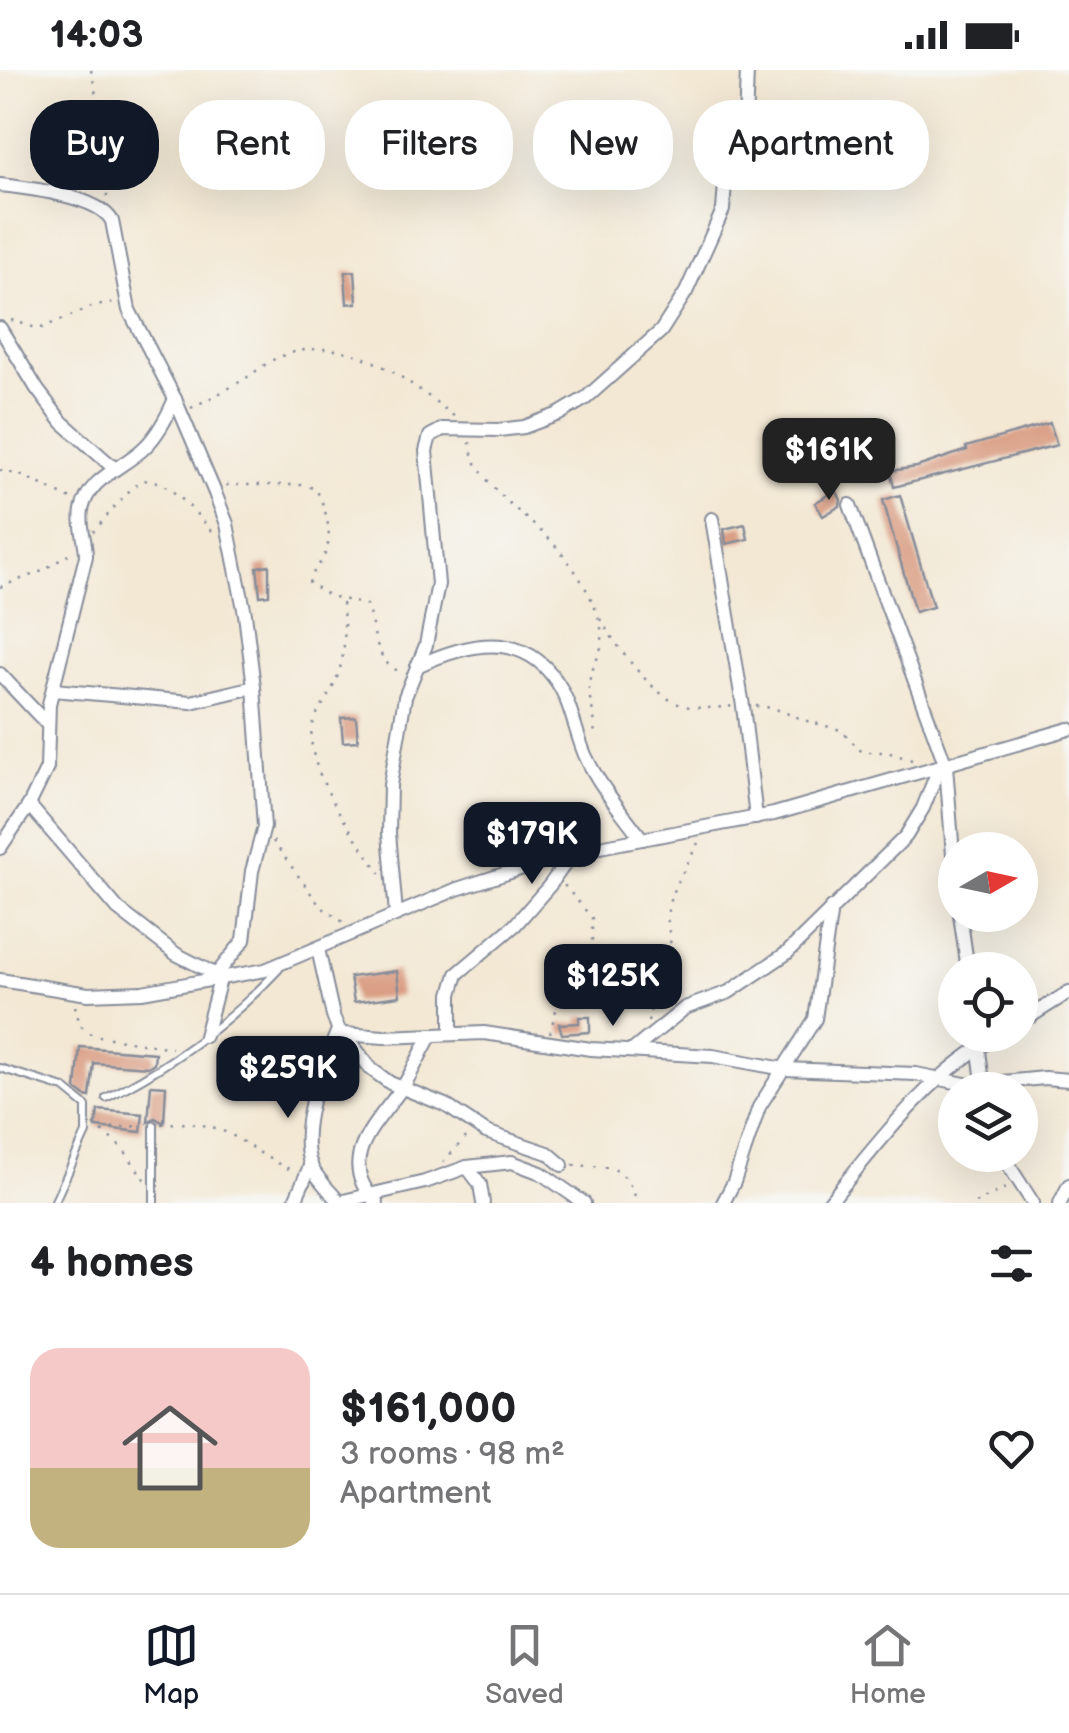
<!DOCTYPE html>
<html lang="en">
<head>
<meta charset="utf-8">
<style>
	:root { --surface:#fff; --page:#f2f2f2; --text:#202124; --muted:#757577; --line:#e0e0e0; --accent:#111827 }
	body { margin:0; font-family:"Balsamiq Sans",sans-serif; background:var(--page); color:var(--text); height:100vh; display:flex; flex-direction:column; font-size:38px; white-space:nowrap }
	* { box-sizing:border-box; margin:0 }
	p { font-size:32px; color:var(--muted) }
	.icon { flex:none; width:55px; height:55px; fill:none; stroke:currentColor; stroke-width:2; stroke-linecap:round; stroke-linejoin:round }
	.map { position:relative; height:1133px; overflow:hidden }
	.details { display:flex; flex-direction:column; background:var(--surface); flex:1 }
	.details>* { flex:none }
	.banner { position:absolute; left:30px; top:30px; width:1010px; height:90px; display:flex; gap:20px }
	.needle { width:65px; rotate:81deg }
	.tools { position:absolute; left:938px; top:762px; display:grid; gap:20px }
	.tools a { display:grid; place-items:center; width:100px; height:100px; border-radius:50%; background:var(--surface); box-shadow:0 10px 40px #0002; font-size:50px }
	.price { position:absolute; translate:-50% -85px; padding:0 22px; border-radius:20px; background:var(--accent); color:#fff; font-size:32px; line-height:65px; filter:drop-shadow(0 2px 5px #0008) }
	.price::after { content:''; position:absolute; left:50%; top:60px; width:30px; height:22px; margin-left:-15px; background:inherit; clip-path:polygon(0 0,100% 0,50% 100%) }
	.price.on { background:#222; color:#fff }
	ul { padding:0; list-style:none }
	li { display:flex; align-items:center; gap:30px; height:250px; padding:0 30px }
	li+li { border-top:2px solid var(--line) }
	li span { display:grid; place-items:center; flex:none; width:280px; height:200px; border-radius:30px; color:#555 }
	li>.icon { margin-inline-start:auto }
	span .icon { width:120px; height:120px; fill:#fffc; stroke-width:1 }
	li b { font-size:42px }
	h2 { display:flex; justify-content:space-between; align-items:center; height:120px; padding:0 30px; font-size:42px }
	.tag { padding:0 35px; border-radius:40px; background:var(--surface); box-shadow:0 10px 40px #0002; font-size:35px; line-height:90px }
	.tag.on { background:var(--accent); color:#fff }
	.status { display:flex; justify-content:space-between; align-items:center; height:70px; padding:0 50px; background:var(--surface); direction:ltr }
	.status svg { height:28px; fill:currentColor }
	.dock { display:flex; justify-content:space-around; align-items:center; height:140px; border-top:2px solid var(--line); background:var(--surface); font-size:28px; color:var(--muted) }
	.dock a { display:grid; justify-items:center; gap:5px }
	.dock .on { color:var(--accent) }
	.map>svg:first-child { display:block }
	.building { fill:#da9f85 }
	.lines { fill:none; stroke-linecap:round; stroke-linejoin:round }
	.service-casing { stroke:#878c99; stroke-width:10 }
	.minor-casing { stroke:#878c99; stroke-width:16 }
	.path { stroke:#878c99; stroke-width:2.5; stroke-dasharray:2.5 8; stroke-linecap:butt }
	.service { stroke:#fff; stroke-width:6 }
	.minor { stroke:#fff; stroke-width:12 }
</style>
</head>
<body>
<div class="status"><b>14:03</b><svg viewBox="0 0 49 12"><path d="M0 12V9h3v3zM5 12V6h3v6zM10 12V3h3v9zM15 12V0h3v12zM26 1h20v11H26zM47 4h2v5h-2z"/></svg></div>
<div class="map">
<svg width="1069" height="1133" viewBox="0 0 1069 1133">
	<rect width="100%" height="100%" fill="#f6f6f2"/>
	<filter id="ink" filterUnits="userSpaceOnUse"><feTurbulence type="fractalNoise" baseFrequency=".01" numOctaves="2"/><feDisplacementMap in="SourceGraphic" scale="20" xChannelSelector="R" yChannelSelector="G"/><feConvolveMatrix kernelMatrix="1 2 1 2 8 2 1 2 1" color-interpolation-filters="sRGB"/></filter>
	<filter id="wash" filterUnits="userSpaceOnUse"><feTurbulence type="fractalNoise" baseFrequency=".0048" numOctaves="4" result="noise"/><feDisplacementMap in="SourceGraphic" scale="40" xChannelSelector="R" yChannelSelector="G"/><feGaussianBlur stdDeviation="2.25" result="paint"/><feColorMatrix in="noise" values="0 0 0 0 0 0 0 0 0 0 0 0 0 0 0 0 0 1.4 0 .05"/><feComposite in="paint" operator="in"/></filter>
	<g filter="url(#wash)">
		<rect width="100%" height="100%" fill="#f3e8d4"/>
		<g id="blocks">
			<g class="building">
				<path d="M 355,201 L 357,233 L 347,234 L 345,202 Z"/>
				<path d="M 1050,353 L 1057,375 L 894,417 L 890,401 L 917,397 L 967,380 L 966,377 Z"/>
				<path d="M 836,420 L 841,430 L 840,436 L 823,446 L 815,433 Z"/>
				<path d="M 900,425 L 933,537 L 915,542 L 883,430 Z"/>
				<path d="M 745,454 L 748,469 L 726,474 L 724,459 Z"/>
				<path d="M 269,495 L 269,525 L 260,526 L 257,497 Z"/>
				<path d="M 356,647 L 358,671 L 343,672 L 341,648 Z"/>
				<path d="M 397,901 L 400,926 L 354,932 L 350,907 Z"/>
				<path d="M 579,947 L 590,947 L 590,962 L 562,964 L 559,954 L 579,953 Z"/>
				<path d="M 80,977 L 155,983 L 154,993 L 148,997 L 94,993 L 90,1027 L 85,1026 L 76,1019 Z"/>
				<path d="M 151,1015 L 166,1016 L 164,1053 L 155,1048 L 148,1052 Z"/>
				<path d="M 98,1040 L 143,1044 L 141,1062 L 96,1057 Z"/>
			</g>
		</g>
	</g>
	<g filter="url(#ink)">
		<use href="#blocks" fill-opacity="0" stroke="#878c99" stroke-width="2.5"/>
		<g class="lines">
			<g class="service-casing">
				<g id="service">
					<path d="M 0,998 L 64,1018 L 86,1036 L 86,1063 L 54,1133"/>
					<path d="M 106,1028 C 170,996 230,952 279,899"/>
					<path d="M 154,1133 L 154,1055"/>
				</g>
			</g>
			<g class="minor-casing">
				<g id="minor">
					<path d="M 0,115 C 28,118 99,126 112,151 L 129,240 L 175,329 L 215,423 L 227,454 L 245,544 L 254,617 L 264,757 L 252,801 L 244,870 L 212,910"/>
					<path d="M 0,258 L 37,319 L 62,352 L 115,399"/>
					<path d="M 850,435 L 946,696 L 955,810"/>
					<path d="M 712,449 L 743,636 L 756,748"/>
					<path d="M 417,596 C 465,574 522,558 557,612 C 571,633 575,661 585,685 C 599,716 622,742 642,769"/>
					<path d="M 0,604 L 46,653"/>
					<path d="M 53,620 L 191,632 L 254,617"/>
					<path d="M 29,735 L 118,839 L 176,884 L 217,905"/>
					<path d="M 0,778 L 29,735 L 47,698 L 49,634 L 86,486 C 86,470 79,456 82,440 C 89,406 125,398 146,376 C 159,363 168,345 175,329"/>
					<path d="M 396,844 L 389,763 L 390,715 L 405,627 L 426,575 L 438,514 L 426,381 L 430,366 L 443,359 L 499,360 L 524,357 L 559,344 L 586,328 L 661,261 L 686,222 L 723,140 L 726,101 L 741,74 L 745,57 L 747,0"/>
					<path d="M 960,845 L 968,900"/>
					<path d="M 318,879 L 333,946 L 340,963 L 344,964 L 384,967 L 484,963 L 591,979 L 713,986 L 784,999 L 916,1004 L 970,1015 L 1045,1008 L 1069,1010"/>
					<path d="M 0,910 L 88,924 L 142,922 L 265,900 L 457,819 L 573,782 L 774,744 L 1069,659"/>
					<path d="M 1020,953 L 1069,922"/>
					<path d="M 338,960 C 323,996 296,1056 311,1096 C 317,1109 331,1122 340,1133"/>
					<path d="M 344,964 L 371,999 L 390,1013 L 445,1035 L 486,1062 L 548,1083 L 562,1095"/>
					<path d="M 451,964 L 451,924 L 457,904 L 515,855 L 550,815 L 573,782"/>
					<path d="M 977,965 L 984,1020"/>
					<path d="M 205,966 L 220,909"/>
					<path d="M 632,981 L 685,938 L 729,922 L 787,883 L 906,766 L 923,738 L 939,698"/>
					<path d="M 1002,1085 L 1033,1133"/>
					<path d="M 467,1097 L 480,1114 L 483,1133"/>
					<path d="M 339,1132 L 425,1112 L 467,1097 L 512,1092 L 541,1103 L 584,1133"/>
					<path d="M 294,1133 L 311,1094"/>
					<path d="M 377,1133 C 332,1089 379,1052 404,1015 C 414,999 421,982 431,965"/>
					<path d="M 723,1133 L 734,1112 L 759,1037 L 815,949 L 831,838"/>
					<path d="M 829,1133 C 879,1072 930,1002 1001,965"/>
					<path d="M 1060,1133 L 1069,1115"/>
				</g>
			</g>
			<g class="path">
				<path d="M 91,0 L 102,54 L 107,127"/>
				<path d="M 11,250 L 39,259 L 94,236 L 116,233"/>
				<path d="M 191,338 C 210,328 229,319 246,308 C 257,301 267,292 279,287 C 348,260 402,306 454,346"/>
				<path d="M 470,372 C 471,407 522,443 546,466 C 570,489 599,532 602,565 C 604,583 589,599 589,616 C 588,634 600,652 592,669"/>
				<path d="M 0,400 L 23,406 L 73,430"/>
				<path d="M 226,415 L 305,415 L 316,419 C 325,436 334,465 325,484 C 321,494 312,501 309,513 L 330,526 L 366,535 C 375,555 374,597 403,602"/>
				<path d="M 93,462 C 104,451 130,415 143,411 C 164,403 203,451 216,466"/>
				<path d="M 0,517 L 40,502 L 73,482"/>
				<path d="M 342,533 C 346,563 346,590 333,617 C 328,629 318,639 314,651 C 298,694 357,769 381,804"/>
				<path d="M 600,549 C 616,575 653,628 684,636 C 699,639 717,638 733,636"/>
				<path d="M 756,636 L 773,638 L 807,651 L 841,660 L 862,682 L 887,682 L 912,690"/>
				<path d="M 273,771 L 320,836 L 346,854"/>
				<path d="M 75,936 L 80,955 L 92,965 L 172,978"/>
				<path d="M 648,952 L 656,915 L 672,886 L 667,846 L 671,825 L 698,773"/>
				<path d="M 550,963 L 564,910 L 587,888 L 592,875 L 592,848 L 564,815"/>
				<path d="M 94,1054 L 124,1080 L 145,1110"/>
				<path d="M 161,1054 C 234,1048 237,1077 296,1102"/>
				<path d="M 101,1058 L 143,1056"/>
				<path d="M 443,1092 L 468,1065"/>
				<path d="M 573,1095 C 614,1098 622,1092 638,1133"/>
				<path d="M 975,1133 L 1008,1117"/>
			</g>
			<use href="#service" class="service"/>
			<use href="#minor" class="minor"/>
		</g>
	</g>
</svg>
<div class="tools">
<a><svg class="needle" viewBox="-14 -14 28 28"><path d="M0-13l5 13h-10z" fill="#e53935"/><path d="M0 13l5-13h-10z" fill="#757577"/></svg></a>
<a><svg class="icon" aria-label="locate" viewBox="0 0 24 24"><circle cx="12" cy="12" r="6"/><path d="M12 2v4M12 18v4M2 12h4M18 12h4"/></svg></a>
<a><svg class="icon" aria-label="layers" viewBox="0 0 24 24"><path d="M12 4l9 5-9 5-9-5zM3 14l9 5 9-5"/></svg></a>
</div>
<b class="price on" style="left:829px;top:433px">$161K</b>
<b class="price" style="left:532px;top:817px">$179K</b>
<b class="price" style="left:613px;top:959px">$125K</b>
<b class="price" style="left:288px;top:1051px">$259K</b>
<div class="banner">
<a class="tag on">Buy</a>
<a class="tag">Rent</a>
<a class="tag">Filters</a>
<a class="tag">New</a>
<a class="tag">Apartment</a>
</div>
</div>
<section class="details">
<h2>4 homes<svg class="icon" aria-label="filters" viewBox="0 0 24 24"><path d="M4 7h16M4 17h16"/><circle cx="9" cy="7" r="2"/><circle cx="15" cy="17" r="2"/></svg></h2>
<ul>
<li><span style="background:linear-gradient(#f6c9c9 60%,#c2b280 0)"><svg class="icon" aria-label="home" viewBox="0 0 24 24"><path d="M3 11l9-7 9 7M6 9v11h12V9"/></svg></span><div><b>$161,000</b><p>3 rooms · 98 m²</p><p>Apartment</p></div><svg class="icon" aria-label="heart" viewBox="0 0 24 24"><path d="M12 20l-8-8c-3-5 5-10 8-4 3-6 11-1 8 4z"/></svg></li>
</ul>
</section>
<nav class="dock">
<a class="on"><svg class="icon" aria-label="map" viewBox="0 0 24 24"><path d="M3 6l6-2 6 2 6-2v14l-6 2-6-2-6 2zM9 4v14M15 6v14"/></svg>Map</a>
<a><svg class="icon" aria-label="saved" viewBox="0 0 24 24"><path d="M7 4h10v16l-5-4-5 4z"/></svg>Saved</a>
<a><svg class="icon" aria-label="home" viewBox="0 0 24 24"><path d="M3 11l9-7 9 7M6 9v11h12V9"/></svg>Home</a>
</nav>
</body>
</html>
